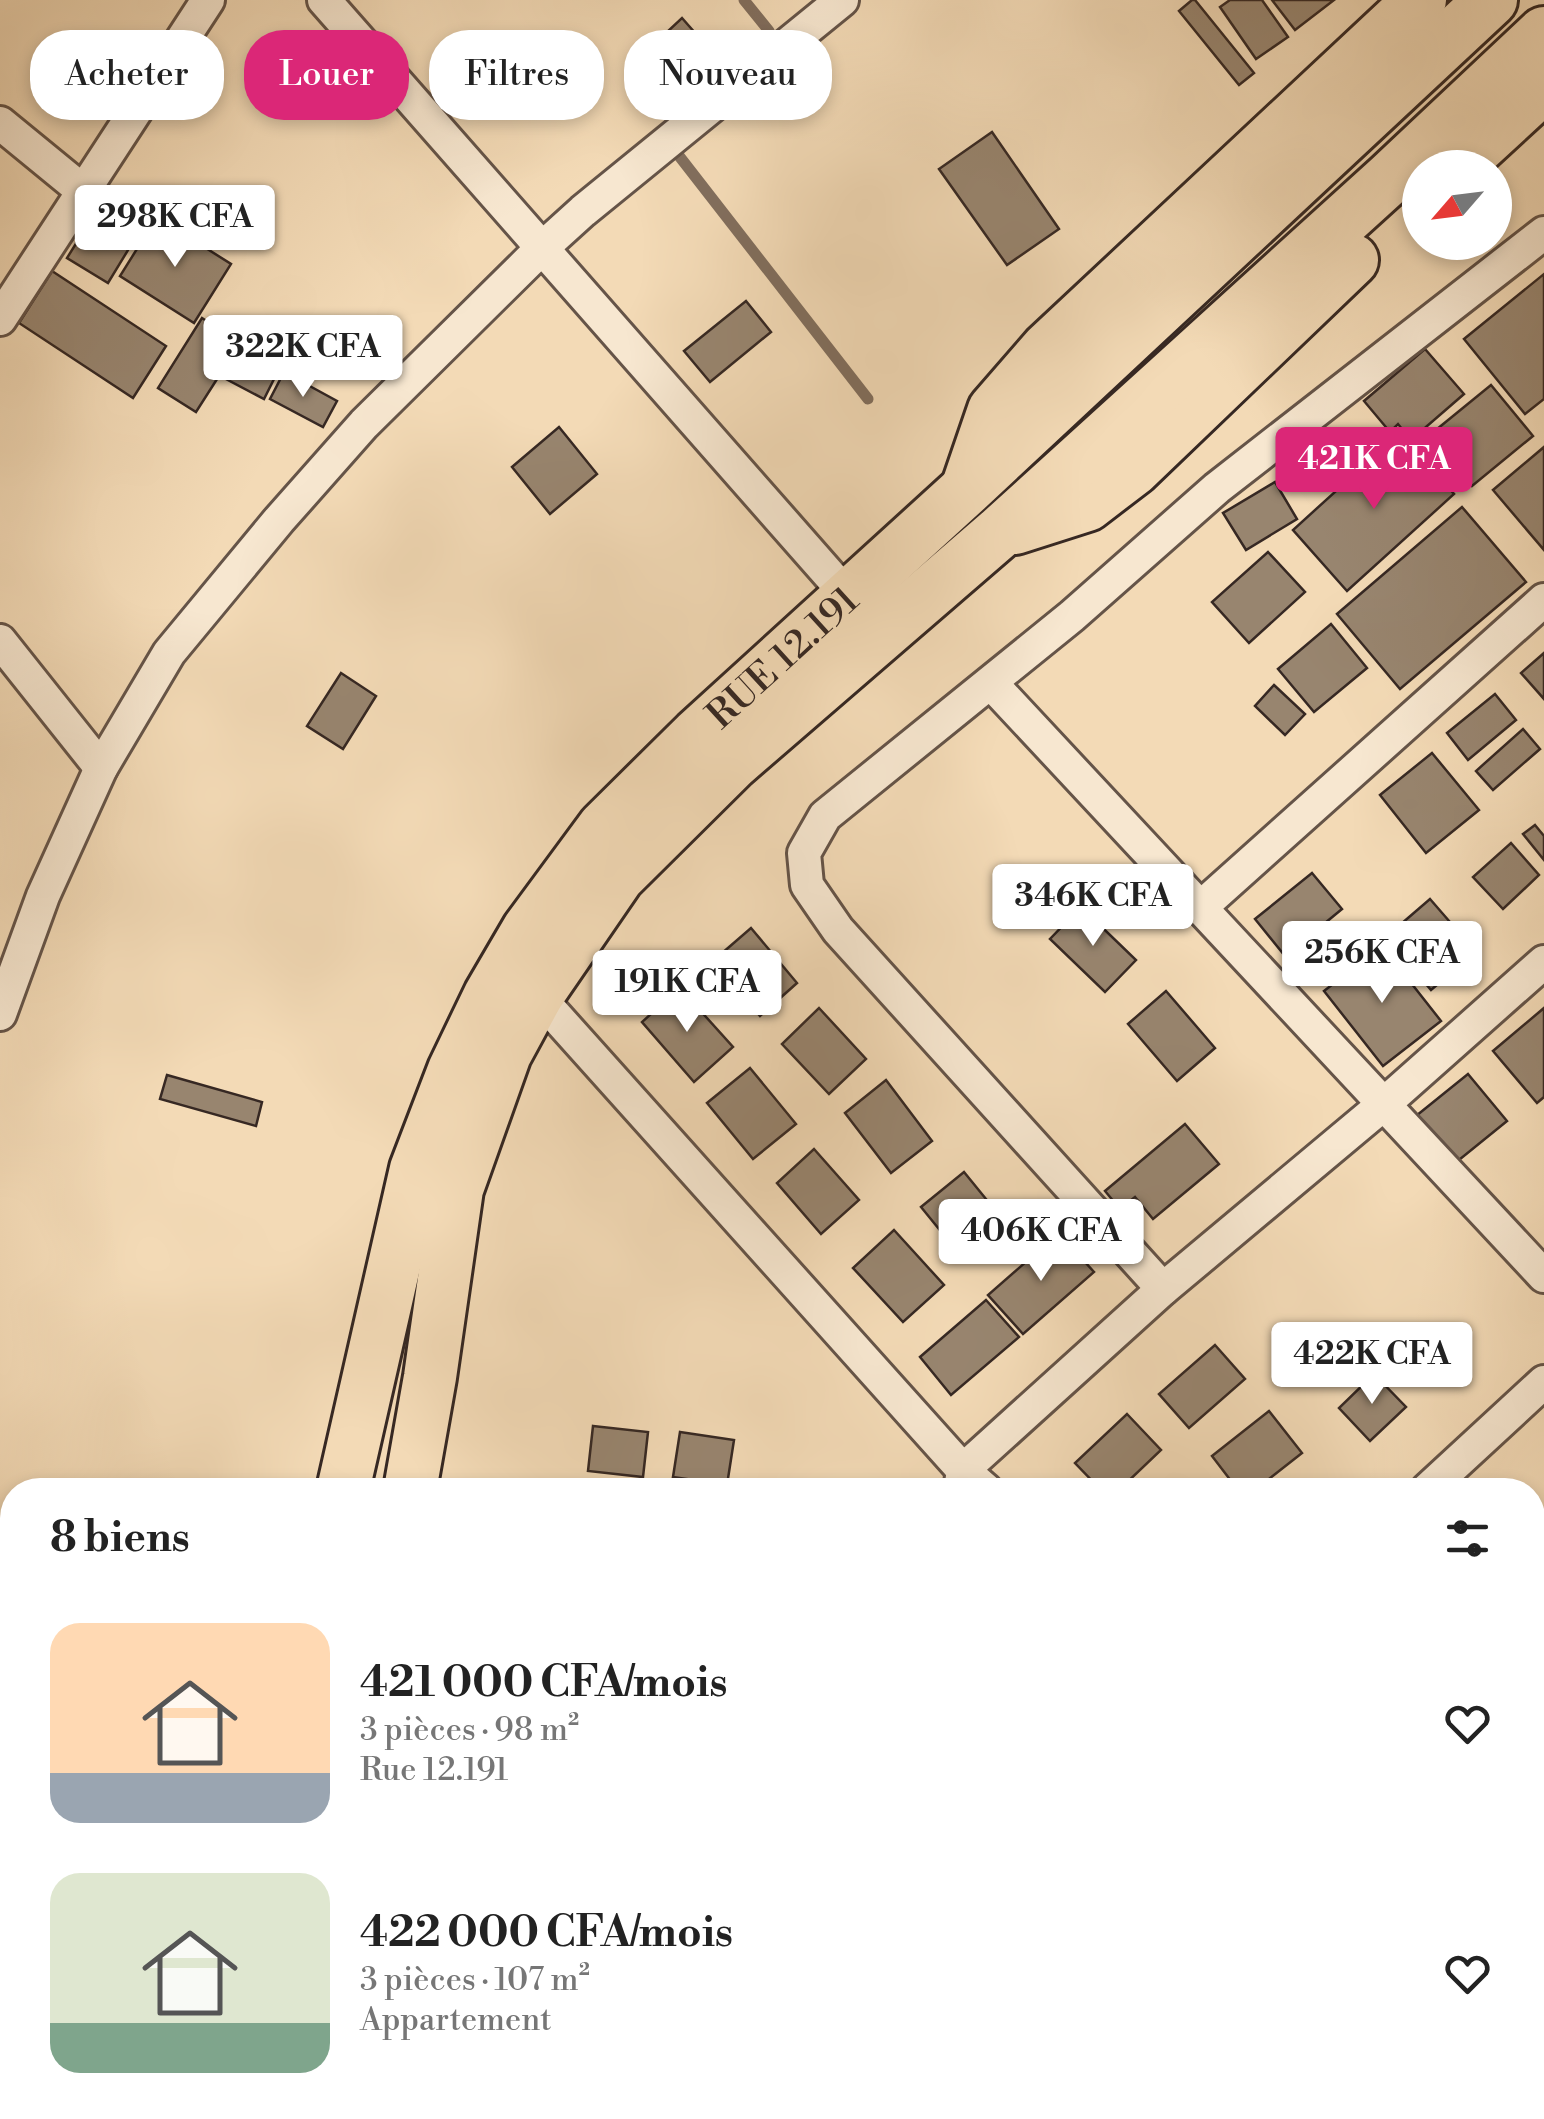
<!DOCTYPE html>
<html lang="fr">
<head>
<meta charset="utf-8">
<style>
	:root { --surface:#fff; --page:#f2f2f2; --text:#222; --muted:#767676; --accent:#db2777 }
	body { margin:0; font-family:"Libre Bodoni",serif; background:var(--page); color:var(--text); height:100vh; display:flex; flex-direction:column; font-size:38px; white-space:nowrap }
	* { box-sizing:border-box; margin:0 }
	p { font-size:32px; color:var(--muted) }
	.icon { flex:none; width:55px; height:55px; fill:none; stroke:currentColor; stroke-width:2; stroke-linecap:round; stroke-linejoin:round }
	.map { position:relative; flex:1; overflow:hidden }
	.panel { position:absolute; left:0px; top:1478px; width:1545px; height:642px; display:flex; flex-direction:column; background:var(--surface); border-radius:40px 40px 0 0; box-shadow:0 5px 15px #0003 }
	.panel>* { flex:none }
	.guide { position:absolute; left:30px; top:30px; width:1000px; height:90px; display:flex; gap:20px }
	.needle { width:65px; rotate:242deg }
	.controls { position:absolute; left:1402px; top:150px; display:grid; gap:20px }
	.controls a { display:grid; place-items:center; width:110px; height:110px; border-radius:50%; background:var(--surface); box-shadow:0 5px 15px #0003; font-size:50px }
	.price { position:absolute; translate:-50% -85px; padding:0 22px; border-radius:10px; background:#fff; color:#222; font-size:32px; line-height:65px; filter:drop-shadow(0 2px 5px #0008) }
	.price::after { content:''; position:absolute; left:50%; top:60px; width:30px; height:22px; margin-left:-15px; background:inherit; clip-path:polygon(0 0,100% 0,50% 100%) }
	.price.on { background:var(--accent); color:#fff }
	ul { padding:0; list-style:none }
	li { display:flex; align-items:center; gap:30px; height:250px; padding:0 50px }
	li span { display:grid; place-items:center; flex:none; width:280px; height:200px; border-radius:30px; color:#555 }
	li>.icon { margin-inline-start:auto }
	span .icon { width:120px; height:120px; fill:#fffc; stroke-width:1 }
	li b { font-size:42px }
	h2 { display:flex; justify-content:space-between; align-items:center; height:120px; padding:0 50px; font-size:42px }
	.tag { padding:0 35px; border-radius:40px; background:var(--surface); box-shadow:0 5px 15px #0003; font-size:35px; line-height:90px }
	.tag.on { background:var(--accent); color:#fff }
	.map>svg:first-child { display:block }
	.lines { fill:none; stroke-linecap:round; stroke-linejoin:round }
	.stream { stroke:#816e5d; stroke-width:11 }
	.building { fill:#98856f; stroke:#362823; stroke-width:2.5 }
	.street-casing { stroke:#655448; stroke-width:38 }
	.primary-casing { stroke:#362823; stroke-width:58 }
	.street { stroke:#f7e7d0; stroke-width:32 }
	.primary { stroke:#f3dab6; stroke-width:52 }
	.labels { text-anchor:middle; stroke-width:8; stroke-linejoin:round; paint-order:stroke }
	.street-label { font-size:38px; fill:#362823; stroke:#f7e7d0 }
</style>
</head>
<body>
<div class="map">
<svg width="1544" height="2119" viewBox="0 0 1544 2119">
	<rect width="100%" height="100%" fill="#f3dab6"/>
	<filter id="stains"><feTurbulence type="fractalNoise" baseFrequency=".002" numOctaves="4"/><feColorMatrix values="0 0 0 0 .2 0 0 0 0 .09 0 0 0 0 .02 0 0 0 .5 -.17"/></filter>
	<radialGradient id="worn" r=".72"><stop offset=".6" stop-color="#630" stop-opacity="0"/><stop offset="1" stop-color="#630" stop-opacity=".3"/></radialGradient>
	<g class="lines">
		<g class="stream">
			<path d="M 743,64 L 769,31 L 744,0"/>
			<path d="M 680,146 L 676,152 L 868,399"/>
		</g>
	</g>
	<g class="building">
		<path d="M 1192,0 L 1195,0 L 1254,73 L 1239,85 L 1179,11 Z"/>
		<path d="M 1230,0 L 1262,0 L 1288,37 L 1256,59 L 1220,7 Z"/>
		<path d="M 1272,0 L 1334,0 L 1295,30 Z"/>
		<path d="M 682,18 L 717,58 L 687,85 L 652,46 Z"/>
		<path d="M 992,132 L 1059,229 L 1007,265 L 939,169 Z"/>
		<path d="M 102,202 L 142,227 L 108,283 L 67,258 Z"/>
		<path d="M 157,217 L 231,264 L 194,323 L 120,276 Z"/>
		<path d="M 52,271 L 166,346 L 133,398 L 19,323 Z"/>
		<path d="M 1544,274 L 1544,399 L 1525,414 L 1464,339 Z"/>
		<path d="M 746,301 L 771,332 L 710,382 L 684,351 Z"/>
		<path d="M 202,318 L 240,343 L 196,412 L 158,388 Z"/>
		<path d="M 1425,349 L 1464,394 L 1411,440 L 1398,424 L 1390,432 L 1364,401 Z"/>
		<path d="M 242,351 L 278,371 L 264,399 L 226,379 Z"/>
		<path d="M 284,372 L 337,401 L 323,427 L 270,399 Z"/>
		<path d="M 1491,385 L 1533,436 L 1472,486 L 1431,434 Z"/>
		<path d="M 559,427 L 597,474 L 550,514 L 512,467 Z"/>
		<path d="M 1400,433 L 1454,494 L 1347,591 L 1293,530 Z"/>
		<path d="M 1544,447 L 1544,550 L 1493,490 Z"/>
		<path d="M 1275,482 L 1297,519 L 1246,550 L 1223,513 Z"/>
		<path d="M 1462,507 L 1526,582 L 1400,689 L 1337,614 Z"/>
		<path d="M 1268,552 L 1305,592 L 1249,643 L 1212,602 Z"/>
		<path d="M 1331,624 L 1367,668 L 1314,712 L 1278,669 Z"/>
		<path d="M 1544,653 L 1544,699 L 1521,673 Z"/>
		<path d="M 341,673 L 376,696 L 343,749 L 307,726 Z"/>
		<path d="M 1274,685 L 1305,714 L 1285,735 L 1255,706 Z"/>
		<path d="M 1495,694 L 1516,720 L 1468,760 L 1447,733 Z"/>
		<path d="M 1523,729 L 1540,749 L 1493,790 L 1476,771 Z"/>
		<path d="M 1432,753 L 1479,810 L 1426,853 L 1380,795 Z"/>
		<path d="M 1535,825 L 1544,836 L 1544,860 L 1523,834 Z"/>
		<path d="M 1511,843 L 1539,875 L 1503,909 L 1473,877 Z"/>
		<path d="M 1312,873 L 1342,909 L 1285,956 L 1255,919 Z"/>
		<path d="M 1430,899 L 1476,952 L 1431,990 L 1386,937 Z"/>
		<path d="M 1081,907 L 1136,960 L 1105,992 L 1050,939 Z"/>
		<path d="M 751,928 L 797,983 L 760,1016 L 713,961 Z"/>
		<path d="M 1382,946 L 1441,1021 L 1383,1066 L 1324,991 Z"/>
		<path d="M 680,988 L 733,1047 L 694,1082 L 642,1022 Z"/>
		<path d="M 1166,991 L 1215,1048 L 1177,1081 L 1128,1024 Z"/>
		<path d="M 819,1008 L 866,1059 L 829,1094 L 782,1044 Z"/>
		<path d="M 1544,1008 L 1544,1097 L 1537,1103 L 1493,1051 Z"/>
		<path d="M 750,1068 L 796,1124 L 753,1159 L 707,1103 Z"/>
		<path d="M 1468,1074 L 1507,1121 L 1454,1164 L 1416,1116 Z"/>
		<path d="M 167,1075 L 262,1102 L 256,1126 L 160,1099 Z"/>
		<path d="M 886,1080 L 932,1141 L 891,1173 L 845,1113 Z"/>
		<path d="M 1185,1124 L 1219,1164 L 1153,1219 L 1135,1197 L 1120,1209 L 1105,1191 Z"/>
		<path d="M 814,1149 L 859,1200 L 821,1234 L 777,1183 Z"/>
		<path d="M 964,1172 L 1008,1226 L 965,1261 L 921,1207 Z"/>
		<path d="M 894,1230 L 944,1285 L 903,1322 L 853,1268 Z"/>
		<path d="M 1059,1233 L 1094,1272 L 1023,1334 L 988,1295 Z"/>
		<path d="M 986,1300 L 1019,1337 L 951,1395 L 920,1357 Z"/>
		<path d="M 1215,1345 L 1245,1379 L 1189,1428 L 1159,1394 Z"/>
		<path d="M 1374,1374 L 1406,1407 L 1370,1441 L 1339,1408 Z"/>
		<path d="M 1269,1411 L 1302,1453 L 1255,1490 L 1238,1490 L 1212,1456 Z"/>
		<path d="M 1127,1414 L 1161,1450 L 1119,1490 L 1101,1490 L 1075,1463 Z"/>
		<path d="M 593,1426 L 648,1432 L 643,1477 L 588,1471 Z"/>
		<path d="M 680,1432 L 734,1440 L 727,1485 L 673,1477 Z"/>
		<path d="M 389,2108 L 468,2108 L 467,2119 L 423,2119 L 388,2114 Z"/>
		<path d="M 500,2108 L 582,2108 L 579,2119 L 497,2119 Z"/>
		<path d="M 635,2108 L 724,2108 L 721,2119 L 632,2119 Z"/>
		<path d="M 883,2108 L 1027,2108 L 1024,2119 L 880,2119 Z"/>
	</g>
	<g class="lines">
		<g class="street-casing">
			<g id="street">
				<path d="M 324,0 L 848,596"/>
				<path d="M 0,123 L 83,191"/>
				<path d="M 0,319 L 208,0"/>
				<path d="M 0,641 L 101,768"/>
				<path d="M 991,683 L 1544,1276"/>
				<path d="M 1200,908 L 1544,600"/>
				<path d="M 537,995 L 963,1470 L 986,1490"/>
				<path d="M 0,1014 L 43,896 L 101,768 L 169,653 L 279,520 L 364,424 L 541,249 L 583,211 L 842,0"/>
				<path d="M 1163,1289 L 838,930 L 807,885 L 804,853 L 825,816 L 1072,616 L 1217,488 L 1544,233"/>
				<path d="M 960,1490 L 963,1470 L 1163,1289 L 1384,1104 L 1544,962"/>
				<path d="M 1427,1490 L 1544,1382"/>
				<path d="M 0,1916 L 12,1922"/>
				<path d="M 1532,2048 L 1544,2061"/>
				<path d="M 1205,2108 L 1216,2119"/>
				<path d="M 830,2119 L 833,2108"/>
				<path d="M 1093,2119 L 1096,2108"/>
				<path d="M 1527,2119 L 1529,2117"/>
			</g>
		</g>
		<g class="primary-casing">
			<g id="primary">
				<path d="M 1455,168 L 1544,86"/>
				<path d="M 969,483 L 994,410 L 1047,349 L 1420,0"/>
				<path d="M 1015,528 L 1087,505 L 1134,469 L 1352,260"/>
				<path id="s1" d="M 343,1490 L 416,1169 L 454,1070 L 490,995 L 528,930 L 604,827 L 697,735 L 967,489 L 1491,0"/>
				<path d="M 410,1490 L 430,1377 L 457,1189 L 505,1054 L 537,995 L 618,877 L 733,763 L 999,533 L 1390,178 L 1544,33"/>
				<path d="M 72,2119 L 79,2108"/>
				<path d="M 137,2119 L 145,2108"/>
			</g>
		</g>
		<use href="#street" class="street"/>
		<use href="#primary" class="primary"/>
	</g>
	<g class="labels">
		<g class="street-label">
			<text dy="13" stroke="none"><textPath href="#s1" startOffset="968">RUE 12.191</textPath></text>
		</g>
	</g>
	<rect width="100%" height="100%" filter="url(#stains)"/>
	<rect width="100%" height="100%" fill="url(#worn)"/>
</svg>
<div class="controls">
<a><svg class="needle" viewBox="-14 -14 28 28"><path d="M0-13l5 13h-10z" fill="#e53935"/><path d="M0 13l5-13h-10z" fill="#767676"/></svg></a>
</div>
<b class="price" style="left:175px;top:270px">298K CFA</b>
<b class="price" style="left:303px;top:400px">322K CFA</b>
<b class="price on" style="left:1374px;top:512px">421K CFA</b>
<b class="price" style="left:1093px;top:949px">346K CFA</b>
<b class="price" style="left:1382px;top:1006px">256K CFA</b>
<b class="price" style="left:687px;top:1035px">191K CFA</b>
<b class="price" style="left:1041px;top:1284px">406K CFA</b>
<b class="price" style="left:1372px;top:1407px">422K CFA</b>
<div class="guide">
<a class="tag">Acheter</a>
<a class="tag on">Louer</a>
<a class="tag">Filtres</a>
<a class="tag">Nouveau</a>
</div>
<section class="panel">
<h2>8 biens<svg class="icon" aria-label="filters" viewBox="0 0 24 24"><path d="M4 7h16M4 17h16"/><circle cx="9" cy="7" r="2"/><circle cx="15" cy="17" r="2"/></svg></h2>
<ul>
<li><span style="background:linear-gradient(#ffd9b3 75%,#9aa5b1 0)"><svg class="icon" aria-label="home" viewBox="0 0 24 24"><path d="M3 11l9-7 9 7M6 9v11h12V9"/></svg></span><div><b>421 000 CFA/mois</b><p>3 pièces · 98 m²</p><p>Rue 12.191</p></div><svg class="icon" aria-label="heart" viewBox="0 0 24 24"><path d="M12 20l-8-8c-3-5 5-10 8-4 3-6 11-1 8 4z"/></svg></li>
<li><span style="background:linear-gradient(#dfe7d0 75%,#7fa58c 0)"><svg class="icon" aria-label="home" viewBox="0 0 24 24"><path d="M3 11l9-7 9 7M6 9v11h12V9"/></svg></span><div><b>422 000 CFA/mois</b><p>3 pièces · 107 m²</p><p>Appartement</p></div><svg class="icon" aria-label="heart" viewBox="0 0 24 24"><path d="M12 20l-8-8c-3-5 5-10 8-4 3-6 11-1 8 4z"/></svg></li>
</ul>
</section>
</div>
</body>
</html>
